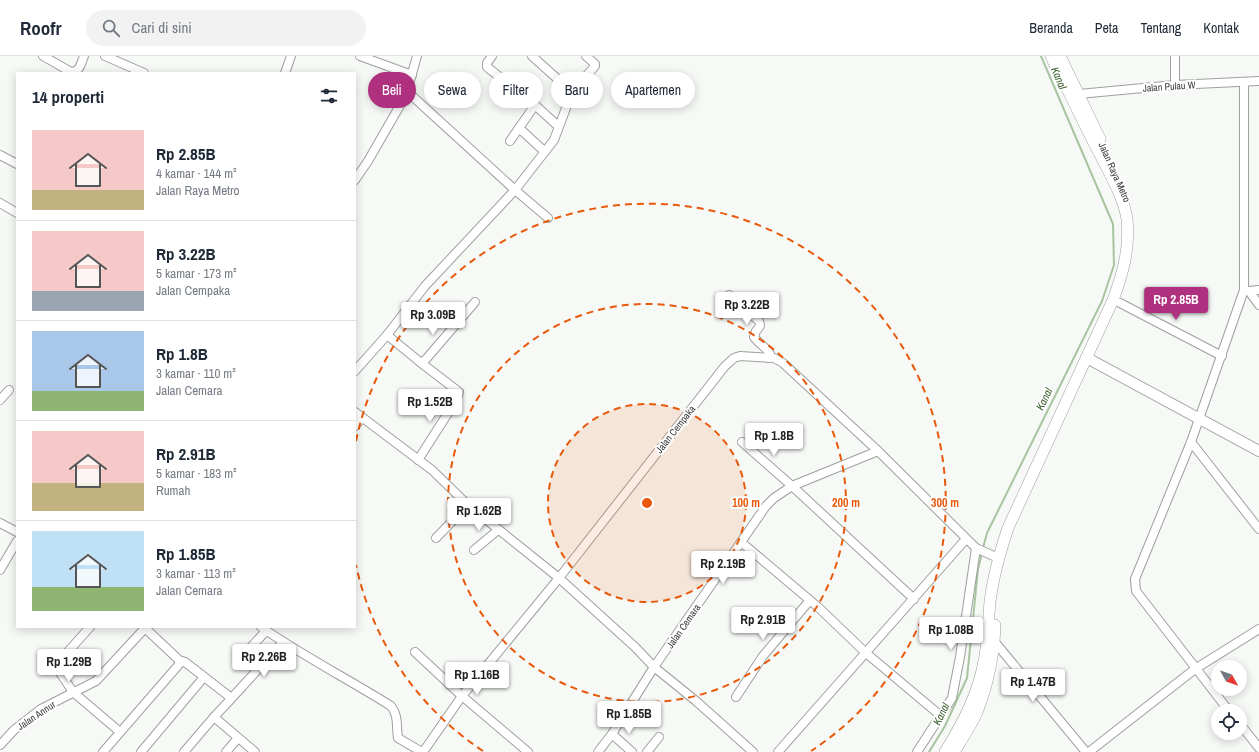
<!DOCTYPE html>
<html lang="id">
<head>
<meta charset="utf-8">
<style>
	:root { --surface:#fff; --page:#f2f2f3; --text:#1f2937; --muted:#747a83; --line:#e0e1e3; --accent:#ae307f }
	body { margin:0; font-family:"Archivo Narrow",sans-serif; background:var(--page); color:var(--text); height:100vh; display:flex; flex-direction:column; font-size:15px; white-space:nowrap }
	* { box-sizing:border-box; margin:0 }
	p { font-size:13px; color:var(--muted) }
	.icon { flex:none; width:22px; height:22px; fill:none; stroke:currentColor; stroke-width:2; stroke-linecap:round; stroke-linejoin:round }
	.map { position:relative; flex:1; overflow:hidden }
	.panel { position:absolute; left:16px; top:16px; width:340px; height:556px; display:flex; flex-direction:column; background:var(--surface); border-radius:0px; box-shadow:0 2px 10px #0003 }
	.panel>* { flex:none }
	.banner { position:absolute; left:368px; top:16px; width:380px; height:36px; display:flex; gap:8px }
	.needle { width:26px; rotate:130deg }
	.fabs { position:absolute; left:1211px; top:604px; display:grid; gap:8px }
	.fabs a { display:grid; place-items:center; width:36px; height:36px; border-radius:50%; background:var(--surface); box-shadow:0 2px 10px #0003; font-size:20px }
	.price { position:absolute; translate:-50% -34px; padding:0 9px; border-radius:4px; background:#fff; color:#222; font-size:13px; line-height:26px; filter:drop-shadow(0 1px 2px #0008) }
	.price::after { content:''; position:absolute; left:50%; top:24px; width:12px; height:9px; margin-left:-6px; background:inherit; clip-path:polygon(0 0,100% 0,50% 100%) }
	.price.selected { background:var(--accent); color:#fff }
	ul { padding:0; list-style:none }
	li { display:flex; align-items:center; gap:12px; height:100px; padding:0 16px }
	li+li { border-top:1px solid var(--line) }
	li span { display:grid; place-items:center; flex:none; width:112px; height:80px; border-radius:0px; color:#555 }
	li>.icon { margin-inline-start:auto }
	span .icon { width:48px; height:48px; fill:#fffc; stroke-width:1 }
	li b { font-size:17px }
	h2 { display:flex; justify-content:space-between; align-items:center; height:48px; padding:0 16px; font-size:17px }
	.chip { padding:0 14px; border-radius:18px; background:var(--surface); box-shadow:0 2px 10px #0003; font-size:14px; line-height:36px }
	.chip.selected { background:var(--accent); color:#fff }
	header { display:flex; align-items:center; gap:24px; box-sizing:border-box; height:56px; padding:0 20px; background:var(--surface); border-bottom:1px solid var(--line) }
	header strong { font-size:19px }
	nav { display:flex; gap:22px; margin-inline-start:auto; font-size:14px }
	.search { width:280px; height:36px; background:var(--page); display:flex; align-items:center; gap:10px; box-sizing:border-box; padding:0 14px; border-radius:22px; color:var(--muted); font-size:15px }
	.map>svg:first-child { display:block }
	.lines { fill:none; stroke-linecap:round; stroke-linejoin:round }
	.stream { stroke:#a9c4a0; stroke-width:2 }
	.minor-casing { stroke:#9da09d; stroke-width:10 }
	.major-casing { stroke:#9da09d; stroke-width:12 }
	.highway-casing { stroke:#9da09d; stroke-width:12 }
	.minor { stroke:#fff; stroke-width:8 }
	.major { stroke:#fff; stroke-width:10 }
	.highway { stroke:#fff; stroke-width:11 }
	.ring { fill:none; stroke:#e8590c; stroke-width:2; stroke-dasharray:7 5 }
	.labels { text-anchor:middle; stroke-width:4; stroke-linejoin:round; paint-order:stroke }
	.street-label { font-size:10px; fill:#3b3c3b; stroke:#fff }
	.water-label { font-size:11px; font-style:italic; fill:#375c2a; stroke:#fff }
	.centre { fill:#e8590c; stroke:#fff; stroke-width:2 }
	.ring-label { font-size:12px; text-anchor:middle; font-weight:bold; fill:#e8590c; stroke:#fff; stroke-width:4; stroke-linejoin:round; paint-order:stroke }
</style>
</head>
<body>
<header>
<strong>Roofr</strong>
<div class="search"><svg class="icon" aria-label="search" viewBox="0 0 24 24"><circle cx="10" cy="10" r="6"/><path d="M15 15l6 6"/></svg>Cari di sini</div>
<nav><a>Beranda</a><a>Peta</a><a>Tentang</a><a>Kontak</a></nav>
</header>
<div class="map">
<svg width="1259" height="696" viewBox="0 0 1259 696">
	<rect width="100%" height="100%" fill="#f6f9f5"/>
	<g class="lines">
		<g class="stream">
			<path d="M 983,492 L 987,477 L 1102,245 L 1114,209 L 1113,168 L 1041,0"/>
			<path d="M 929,696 L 945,670 L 967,622 L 978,513 L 982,497"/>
		</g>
		<g class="minor-casing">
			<g id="minor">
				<path d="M 43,0 L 71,16 C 80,16 81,7 84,0"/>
				<path d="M 105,0 L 144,17"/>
				<path d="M 360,0 L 412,19"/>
				<path d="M 492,0 L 487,7 L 487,11 L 535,49 L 558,70"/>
				<path d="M 532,0 L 572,36"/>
				<path d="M 1175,0 L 1175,29"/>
				<path d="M 285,17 L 291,0"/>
				<path d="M 1079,38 L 1175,29 L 1259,25"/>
				<path d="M 406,39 L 417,0"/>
				<path d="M 519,72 L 544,95"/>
				<path d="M 510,85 L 535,49"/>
				<path d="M 0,99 L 17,108"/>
				<path d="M 355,124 L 368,105 L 406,39 L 410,38 L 515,134 L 548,162"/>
				<path d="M 0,147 L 17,157"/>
				<path d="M 1244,234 L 1249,235 L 1259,249"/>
				<path d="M 1249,235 L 1259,234"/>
				<path d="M 729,239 L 759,265 L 760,270 L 756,275 L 754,281 C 759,288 766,291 770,298 L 768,302"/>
				<path d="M 1120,247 L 1222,300"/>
				<path d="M 387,279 L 420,306 L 423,306 L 427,302 L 475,246"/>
				<path d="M 355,315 L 387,279 L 425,230 L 515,134 L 554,84 L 572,36 L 595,10 L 595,8 L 586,0"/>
				<path d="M 0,344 L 9,334"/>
				<path d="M 355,356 L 432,414 L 468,449 L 559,522 L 635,591 L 654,611 L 696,645 L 753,696"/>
				<path d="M 355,370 L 362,362"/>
				<path d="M 742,386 L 792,430 L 914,543"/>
				<path d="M 1191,386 L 1259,473"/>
				<path d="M 418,404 L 457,343 L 459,336 L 420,306"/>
				<path d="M 0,467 L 17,476"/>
				<path d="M 436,482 L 468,449"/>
				<path d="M 741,486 L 818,551 L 866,597 L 941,660"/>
				<path d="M 474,494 L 498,474"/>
				<path d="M 0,514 L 17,485"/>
				<path d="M 90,571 L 57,608 L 57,612 L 73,636 L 120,676"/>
				<path d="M 261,571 C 303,600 348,623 391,650 C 399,660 396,671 398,682 L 422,696"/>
				<path d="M 145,572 L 180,605"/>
				<path d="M 994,585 L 1086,696"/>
				<path d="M 415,596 L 462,640 L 528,696"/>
				<path d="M 239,604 L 266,575"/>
				<path d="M 736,641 L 763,600 L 810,544"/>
				<path d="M 229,645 L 283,586"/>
				<path d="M 1229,655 L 1136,535 L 1135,523 L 1191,386 L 1244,234 L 1244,26"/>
				<path d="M 214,661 L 255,696"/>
				<path d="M 1240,668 L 1259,692"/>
				<path d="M 612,678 L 632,696"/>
				<path d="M 0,689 L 14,674 L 41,653 L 96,625 L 146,571"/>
				<path d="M 103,696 L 182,605 L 185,606 L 230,641 L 229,645 L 214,661 L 184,696"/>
				<path d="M 141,696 L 204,621"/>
				<path d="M 226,696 L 238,682"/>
				<path d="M 423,696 L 462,640 L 559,522 L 725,310 L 734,302 L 740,300 L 774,302 L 783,307 L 878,395 L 976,492 L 998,502"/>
				<path d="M 598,696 L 612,678 L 654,611 L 766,450 L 774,442 L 792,430 L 878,395"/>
				<path d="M 647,696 L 659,681"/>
				<path d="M 778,696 L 966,483"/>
				<path d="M 917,696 L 952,642 L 960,601 L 976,492"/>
				<path d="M 1089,696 L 1195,613 L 1259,573"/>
			</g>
		</g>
		<g class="major-casing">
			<path id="major" d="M 1087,302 L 1259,395"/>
		</g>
		<g class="highway-casing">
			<g id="highway">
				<path d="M 1060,0 L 1100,83"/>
				<path d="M 945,696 C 962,669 977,641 983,610 C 988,589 988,567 990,546 C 993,520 1000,496 1008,472 L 1113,244 C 1123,217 1130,192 1127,163 C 1124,143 1112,122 1103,104 C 1090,80 1078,55 1066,30 C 1061,20 1055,10 1051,0"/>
				<path d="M 954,696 C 962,683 971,670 977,656 C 988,628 994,598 995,569"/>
			</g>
		</g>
		<use href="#minor" class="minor"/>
		<use href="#major" class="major"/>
		<use href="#highway" class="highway"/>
	</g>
	<circle cx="647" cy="447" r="99" fill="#e8590c" fill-opacity=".12"/>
	<g class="ring">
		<circle cx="647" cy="447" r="99"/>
		<circle cx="647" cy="447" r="199"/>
		<path d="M483 695A298 298 0 0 1 356 509M356 385A298 298 0 1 1 811 695"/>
	</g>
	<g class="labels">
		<g class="street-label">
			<text transform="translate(1169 30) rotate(-4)" y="4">Jalan Pulau W</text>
			<text transform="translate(1115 116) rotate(66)" y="4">Jalan Raya Metro</text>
			<text transform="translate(675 373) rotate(-52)" y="4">Jalan Cempaka</text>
			<text transform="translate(683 570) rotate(-55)" y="4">Jalan Cemara</text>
			<text transform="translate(36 659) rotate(-34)" y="4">Jalan Annur</text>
		</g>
		<g class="water-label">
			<text transform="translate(1059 22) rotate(67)" y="4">Kanal</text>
			<text transform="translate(1044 343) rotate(-64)" y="4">Kanal</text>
			<text transform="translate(941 658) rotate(-64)" y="4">Kanal</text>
		</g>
	</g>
	<circle cx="647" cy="447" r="6" class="centre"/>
	<g class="ring-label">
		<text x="746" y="451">100 m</text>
		<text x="846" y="451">200 m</text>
		<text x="945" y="451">300 m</text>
	</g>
</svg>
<div class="fabs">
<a><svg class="needle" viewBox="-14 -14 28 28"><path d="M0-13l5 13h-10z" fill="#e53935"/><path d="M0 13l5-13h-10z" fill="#747a83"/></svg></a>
<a><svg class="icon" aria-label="locate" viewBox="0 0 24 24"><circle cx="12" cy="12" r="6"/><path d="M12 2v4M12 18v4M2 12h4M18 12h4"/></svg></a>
</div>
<b class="price selected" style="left:1176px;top:265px">Rp 2.85B</b>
<b class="price" style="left:747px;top:270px">Rp 3.22B</b>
<b class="price" style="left:433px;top:280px">Rp 3.09B</b>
<b class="price" style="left:430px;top:367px">Rp 1.52B</b>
<b class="price" style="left:774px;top:401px">Rp 1.8B</b>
<b class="price" style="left:479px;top:476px">Rp 1.62B</b>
<b class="price" style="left:723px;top:529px">Rp 2.19B</b>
<b class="price" style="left:763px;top:585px">Rp 2.91B</b>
<b class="price" style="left:951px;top:595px">Rp 1.08B</b>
<b class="price" style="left:264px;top:622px">Rp 2.26B</b>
<b class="price" style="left:69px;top:627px">Rp 1.29B</b>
<b class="price" style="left:477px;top:640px">Rp 1.16B</b>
<b class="price" style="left:1033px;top:647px">Rp 1.47B</b>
<b class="price" style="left:629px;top:679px">Rp 1.85B</b>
<div class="banner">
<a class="chip selected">Beli</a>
<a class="chip">Sewa</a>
<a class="chip">Filter</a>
<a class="chip">Baru</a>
<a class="chip">Apartemen</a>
</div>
<section class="panel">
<h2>14 properti<svg class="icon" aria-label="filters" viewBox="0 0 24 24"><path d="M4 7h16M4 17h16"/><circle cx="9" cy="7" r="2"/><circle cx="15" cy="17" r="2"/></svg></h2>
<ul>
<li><span style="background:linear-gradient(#f6c9c9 75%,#c2b280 0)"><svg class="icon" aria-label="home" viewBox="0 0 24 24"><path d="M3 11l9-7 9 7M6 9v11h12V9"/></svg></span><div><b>Rp 2.85B</b><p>4 kamar · 144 m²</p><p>Jalan Raya Metro</p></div></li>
<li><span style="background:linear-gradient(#f6c9c9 75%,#9aa5b1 0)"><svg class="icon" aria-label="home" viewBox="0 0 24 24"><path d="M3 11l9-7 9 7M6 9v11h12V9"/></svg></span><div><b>Rp 3.22B</b><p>5 kamar · 173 m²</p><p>Jalan Cempaka</p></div></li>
<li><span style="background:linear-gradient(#a9c7e8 75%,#8fb573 0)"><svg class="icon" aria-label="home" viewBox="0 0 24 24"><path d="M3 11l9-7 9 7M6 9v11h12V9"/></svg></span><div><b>Rp 1.8B</b><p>3 kamar · 110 m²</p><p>Jalan Cemara</p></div></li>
<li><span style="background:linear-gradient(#f6c9c9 65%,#c2b280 0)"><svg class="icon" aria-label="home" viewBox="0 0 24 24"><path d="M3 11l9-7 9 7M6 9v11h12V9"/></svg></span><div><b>Rp 2.91B</b><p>5 kamar · 183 m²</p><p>Rumah</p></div></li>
<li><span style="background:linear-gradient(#bfe0f5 70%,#8fb573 0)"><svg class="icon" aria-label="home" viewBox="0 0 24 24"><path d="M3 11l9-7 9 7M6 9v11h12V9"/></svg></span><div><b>Rp 1.85B</b><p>3 kamar · 113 m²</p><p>Jalan Cemara</p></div></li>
</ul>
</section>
</div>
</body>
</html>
